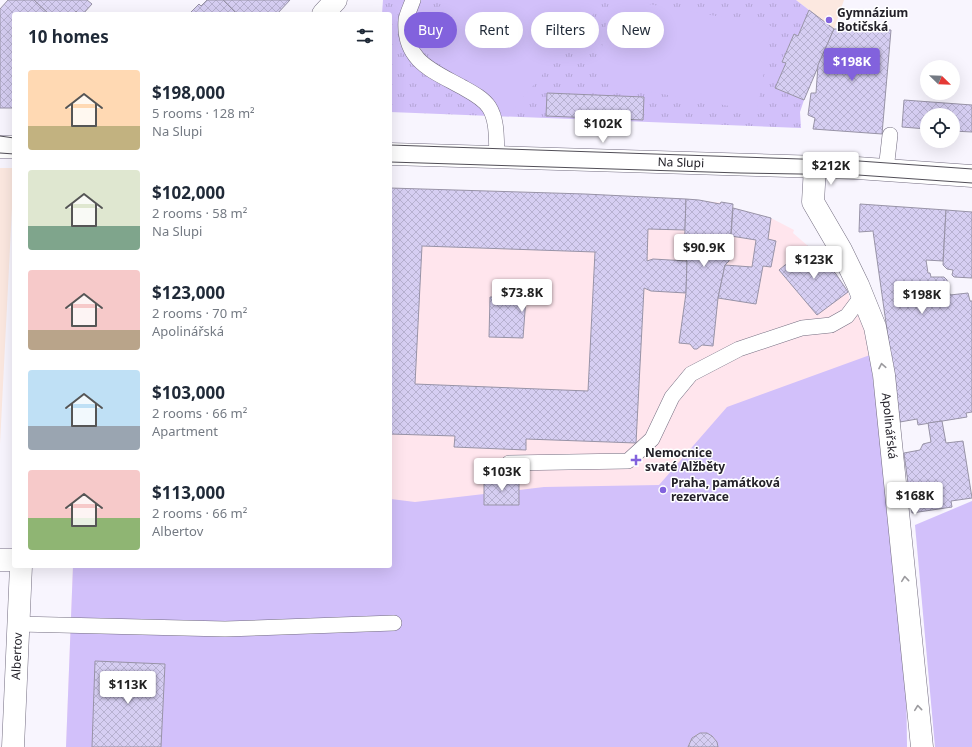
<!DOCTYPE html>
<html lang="en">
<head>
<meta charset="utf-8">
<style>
	:root { --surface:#fff; --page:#f2f2f3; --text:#1f2937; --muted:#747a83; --accent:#8262dd }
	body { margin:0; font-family:"Noto Sans",sans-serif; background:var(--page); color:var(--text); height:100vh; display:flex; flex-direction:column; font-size:15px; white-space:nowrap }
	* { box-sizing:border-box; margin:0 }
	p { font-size:13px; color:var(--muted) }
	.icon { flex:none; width:22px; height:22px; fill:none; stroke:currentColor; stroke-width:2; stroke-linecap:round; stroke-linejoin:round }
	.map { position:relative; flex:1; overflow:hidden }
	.sheet { position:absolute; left:12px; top:12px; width:380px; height:556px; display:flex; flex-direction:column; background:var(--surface); border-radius:4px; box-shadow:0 4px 16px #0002 }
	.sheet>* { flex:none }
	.guide { position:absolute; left:404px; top:12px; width:380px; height:36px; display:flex; gap:8px }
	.needle { width:26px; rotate:113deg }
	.tools { position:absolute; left:920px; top:60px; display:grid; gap:8px }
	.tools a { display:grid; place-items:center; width:40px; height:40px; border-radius:50%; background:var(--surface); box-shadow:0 4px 16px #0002; font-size:20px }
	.price { position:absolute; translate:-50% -34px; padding:0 9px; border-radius:4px; background:#fff; color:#222; font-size:13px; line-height:26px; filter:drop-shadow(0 1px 2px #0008) }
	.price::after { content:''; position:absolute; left:50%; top:24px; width:12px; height:9px; margin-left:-6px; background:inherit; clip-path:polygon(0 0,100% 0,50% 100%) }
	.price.on { background:var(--accent); color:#fff }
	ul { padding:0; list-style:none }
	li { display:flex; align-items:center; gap:12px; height:100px; padding:0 16px }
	li span { display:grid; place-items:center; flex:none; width:112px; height:80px; border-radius:4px; color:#555 }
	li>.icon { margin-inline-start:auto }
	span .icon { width:48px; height:48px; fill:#fffc; stroke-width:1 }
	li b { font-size:17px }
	h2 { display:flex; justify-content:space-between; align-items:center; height:48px; padding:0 16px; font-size:17px }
	.chip { padding:0 14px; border-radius:18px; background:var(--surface); box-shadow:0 4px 16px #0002; font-size:14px; line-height:36px }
	.chip.on { background:var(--accent); color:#fff }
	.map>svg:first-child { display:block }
	.education { fill:#fce8e0 }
	.medical { fill:#ffe5ed }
	.park { fill:url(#park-tufts) }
	.garden { fill:#d2c0fa }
	.building { fill:url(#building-cross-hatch); stroke:#9893a7; fill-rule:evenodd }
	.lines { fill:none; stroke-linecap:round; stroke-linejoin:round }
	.service-casing { stroke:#736d80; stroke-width:16 }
	.minor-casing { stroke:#736d80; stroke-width:23 }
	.tertiary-casing { stroke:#736d80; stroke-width:23 }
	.service { stroke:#fff; stroke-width:15 }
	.minor { stroke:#fff; stroke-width:22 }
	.tertiary { stroke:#fff; stroke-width:22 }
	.tram { stroke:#514e57; stroke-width:1 }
	.oneway { stroke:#9c9b9f }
	.poi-dot { fill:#8262dd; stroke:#fff; stroke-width:1.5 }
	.labels { text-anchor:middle; stroke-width:3; stroke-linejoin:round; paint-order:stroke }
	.poi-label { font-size:12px; font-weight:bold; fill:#232129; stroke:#fff; text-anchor:start }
	.street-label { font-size:12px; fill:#232129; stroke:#fff }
</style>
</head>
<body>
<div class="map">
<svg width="972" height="747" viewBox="0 0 972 747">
	<defs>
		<pattern id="park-tufts" width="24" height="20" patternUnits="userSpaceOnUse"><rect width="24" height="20" fill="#d2c0fa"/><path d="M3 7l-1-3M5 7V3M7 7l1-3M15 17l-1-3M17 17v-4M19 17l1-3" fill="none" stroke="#b4a5d6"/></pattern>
		<pattern id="building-cross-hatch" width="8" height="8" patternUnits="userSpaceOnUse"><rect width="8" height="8" fill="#d6cef2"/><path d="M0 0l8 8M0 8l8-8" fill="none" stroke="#b7b1d0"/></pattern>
	</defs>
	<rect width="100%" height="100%" fill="#f8f5fe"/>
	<g class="education">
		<path d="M 796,0 L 844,0 L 834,29 Z"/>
		<path d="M 0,168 L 14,168 L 0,444 Z"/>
	</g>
	<path class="medical" d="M 390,188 L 512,192 L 686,199 L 733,204 L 733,208 L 771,218 L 794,230 L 793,233 L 808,246 L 836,274 L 848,292 L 850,302 L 864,316 L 870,355 L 907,747 L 66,747 L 73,566 L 390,566 Z"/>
	<path class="park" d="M 383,0 L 796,0 L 809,10 L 798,36 L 794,34 L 782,61 L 786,63 L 775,88 L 804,100 L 800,112 L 801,128 L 390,112 L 390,14 L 382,14 Z"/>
	<g class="garden">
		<path d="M 445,0 L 605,0 L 511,112 L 417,33 Z"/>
		<path d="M 610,0 L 626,0 L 772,26 L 757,111 L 596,82 Z"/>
		<path d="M 870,355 L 897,570 L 906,667 L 907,747 L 718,747 C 715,728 692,728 688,747 L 66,747 L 73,566 L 390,566 L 390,490 L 392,490 L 391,499 L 415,502 L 484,494 L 484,505 L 518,505 L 519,490 L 544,487 L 659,485 L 727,407 Z"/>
		<path d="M 972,501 L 972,747 L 935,747 L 915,525 Z"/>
	</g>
	<g class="building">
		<path d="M 8,0 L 34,0 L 49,14 L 14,14 L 14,108 L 0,108 L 0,9 Z"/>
		<path d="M 34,0 L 87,0 L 92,4 L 83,14 L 79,14 L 76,11 L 74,14 L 49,14 Z"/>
		<path d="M 207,0 L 223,0 L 237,14 L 189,14 L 199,4 L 201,6 Z"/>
		<path d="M 223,0 L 290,0 L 277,14 L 237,14 Z"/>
		<path d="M 809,10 L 834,29 L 804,100 L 775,88 L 786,63 L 782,62 L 794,34 L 798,36 Z"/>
		<path d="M 834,29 L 891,30 L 882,134 L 813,129 L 815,118 L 808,115 L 811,93 L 816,93 L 818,65 Z"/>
		<path d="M 547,93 L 644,97 L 643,120 L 546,116 Z"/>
		<path d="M 904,100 L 972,105 L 972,132 L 953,131 L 953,115 L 927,115 L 927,129 L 902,127 Z"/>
		<path d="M 390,188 L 585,194 L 686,199 L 685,230 L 648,229 L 647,261 L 653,259 L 687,261 L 686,293 L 651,291 L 644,288 L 636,443 L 526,439 L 526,450 L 454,447 L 455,436 L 390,434 ZM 422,246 L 595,252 L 588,391 L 415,384 Z"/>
		<path d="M 686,199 L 699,200 L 720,204 L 721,202 L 733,204 L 729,261 L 725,265 L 718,298 L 713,346 L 702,345 L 697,349 L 694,349 L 690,344 L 679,343 L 686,293 L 687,261 L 684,258 Z"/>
		<path d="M 860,204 L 946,210 L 943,261 L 926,260 L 928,273 L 930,273 L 931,277 L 944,277 L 947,280 L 950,295 L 968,293 L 970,301 L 972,301 L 972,412 L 966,413 L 967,417 L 918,425 L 917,419 L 900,422 L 873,231 L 859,232 Z"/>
		<path d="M 733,208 L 771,218 L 768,239 L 776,241 L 771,267 L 763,266 L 756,304 L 718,298 L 725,265 L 752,267 L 756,240 L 731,236 Z"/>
		<path d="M 946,210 L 972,212 L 972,278 L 954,277 L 952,275 L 953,270 L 947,269 L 943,265 Z"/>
		<path d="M 808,246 L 836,274 L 848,292 L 817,315 L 779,270 Z"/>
		<path d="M 490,297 L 526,298 L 523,338 L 489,337 Z"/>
		<path d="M 942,421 L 946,443 L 963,441 L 972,498 L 951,501 L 952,507 L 912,513 L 904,453 L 920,450 L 923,444 L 931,442 L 928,423 Z"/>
		<path d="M 519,478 L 519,505 L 484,505 L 484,479 Z"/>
		<path d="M 95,661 L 165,664 L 161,747 L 92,747 Z"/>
		<path d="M 700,733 L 707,733 L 712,736 L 717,742 L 718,747 L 688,747 L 692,738 Z"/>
	</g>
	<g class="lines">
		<g class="service-casing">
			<g id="service">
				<path d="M 413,0 C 411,6 407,14 406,20 C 403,61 433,71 462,87 C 471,92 483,98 489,107 C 498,121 496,141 497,157"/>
				<path d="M 886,170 L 890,135"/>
				<path d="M 509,463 L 628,461 L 652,439 L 672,397 L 691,374 L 739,349 L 802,328 L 831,325 L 847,316 L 862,296"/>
				<path d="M 18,624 L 225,629 L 394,623"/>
			</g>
		</g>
		<g class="minor-casing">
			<g id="minor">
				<path d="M 323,14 L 336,0"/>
				<path id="s1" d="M 815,167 L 813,202 L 841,250 L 858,285 L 875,327 L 884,375 L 922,747"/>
				<path d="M 0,560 L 14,560"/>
				<path id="s2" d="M 13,747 L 21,566"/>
			</g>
		</g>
		<g class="tertiary-casing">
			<g id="tertiary">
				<path d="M 0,147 L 14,147"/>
				<path id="s3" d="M 390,154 L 857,168 L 972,176"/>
			</g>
		</g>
		<use href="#service" class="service"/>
		<use href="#minor" class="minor"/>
		<use href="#tertiary" class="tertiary"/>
		<g class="tram">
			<path d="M 0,136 L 14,138"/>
			<path d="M 390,145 L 859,161 L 972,169"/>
			<path d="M 0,153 L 14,154"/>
			<path d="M 390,162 L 740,173 L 858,175 L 972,183"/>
		</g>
	</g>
	<defs><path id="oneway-chevron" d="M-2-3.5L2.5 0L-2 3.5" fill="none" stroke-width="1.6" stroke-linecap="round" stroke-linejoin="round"/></defs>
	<g class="oneway">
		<use href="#oneway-chevron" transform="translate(882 366) rotate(-101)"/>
		<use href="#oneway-chevron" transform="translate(905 579) rotate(-96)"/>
		<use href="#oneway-chevron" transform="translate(918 708) rotate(-96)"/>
	</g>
	<g class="poi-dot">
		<circle cx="829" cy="20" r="4"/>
		<path d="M634 454h4v4h4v4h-4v4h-4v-4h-4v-4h4z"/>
		<circle cx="663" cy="490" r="4"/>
	</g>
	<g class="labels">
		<g class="poi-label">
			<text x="837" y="17">Gymnázium<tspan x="837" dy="14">Botičská</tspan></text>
			<text x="645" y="457">Nemocnice<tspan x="645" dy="14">svaté Alžběty</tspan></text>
			<text x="671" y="487">Praha, památková<tspan x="671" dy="14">rezervace</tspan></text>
		</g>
		<g class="street-label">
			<text dy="4" stroke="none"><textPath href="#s3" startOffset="291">Na Slupi</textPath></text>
			<text dy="4" stroke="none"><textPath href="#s1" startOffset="275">Apolinářská</textPath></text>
			<text dy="4" stroke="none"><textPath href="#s2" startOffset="91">Albertov</textPath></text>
		</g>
	</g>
</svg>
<div class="tools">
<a><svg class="needle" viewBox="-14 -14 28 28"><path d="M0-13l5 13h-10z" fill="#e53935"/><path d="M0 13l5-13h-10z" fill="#747a83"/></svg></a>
<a><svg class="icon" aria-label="locate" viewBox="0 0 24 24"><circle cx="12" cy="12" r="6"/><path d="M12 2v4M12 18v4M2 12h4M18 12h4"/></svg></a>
</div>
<b class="price on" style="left:852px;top:82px">$198K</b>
<b class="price" style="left:603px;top:144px">$102K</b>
<b class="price" style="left:831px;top:186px">$212K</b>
<b class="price" style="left:704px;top:268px">$90.9K</b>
<b class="price" style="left:814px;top:280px">$123K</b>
<b class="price" style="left:522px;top:313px">$73.8K</b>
<b class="price" style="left:922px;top:315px">$198K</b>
<b class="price" style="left:502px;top:492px">$103K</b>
<b class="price" style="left:915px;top:516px">$168K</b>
<b class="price" style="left:128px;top:705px">$113K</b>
<div class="guide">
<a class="chip on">Buy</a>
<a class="chip">Rent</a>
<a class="chip">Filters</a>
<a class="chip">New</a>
</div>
<section class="sheet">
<h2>10 homes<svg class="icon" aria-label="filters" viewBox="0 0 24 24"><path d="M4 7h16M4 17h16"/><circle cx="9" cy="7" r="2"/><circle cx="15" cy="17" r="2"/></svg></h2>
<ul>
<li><span style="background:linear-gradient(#ffd9b3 70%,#c2b280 0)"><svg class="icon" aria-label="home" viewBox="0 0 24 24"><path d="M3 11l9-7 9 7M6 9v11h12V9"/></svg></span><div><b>$198,000</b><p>5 rooms · 128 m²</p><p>Na Slupi</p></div></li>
<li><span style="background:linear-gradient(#dfe7d0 70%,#7fa58c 0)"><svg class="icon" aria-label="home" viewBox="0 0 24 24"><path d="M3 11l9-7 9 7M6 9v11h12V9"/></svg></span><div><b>$102,000</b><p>2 rooms · 58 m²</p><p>Na Slupi</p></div></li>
<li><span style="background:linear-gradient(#f6c9c9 75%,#b9a48a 0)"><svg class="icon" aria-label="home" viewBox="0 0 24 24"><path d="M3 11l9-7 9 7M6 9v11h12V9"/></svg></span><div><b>$123,000</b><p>2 rooms · 70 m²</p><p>Apolinářská</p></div></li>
<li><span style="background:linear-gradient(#bfe0f5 70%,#9aa5b1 0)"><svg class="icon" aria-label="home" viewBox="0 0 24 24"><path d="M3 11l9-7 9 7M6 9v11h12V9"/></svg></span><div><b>$103,000</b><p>2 rooms · 66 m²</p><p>Apartment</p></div></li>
<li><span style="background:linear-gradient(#f6c9c9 60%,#8fb573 0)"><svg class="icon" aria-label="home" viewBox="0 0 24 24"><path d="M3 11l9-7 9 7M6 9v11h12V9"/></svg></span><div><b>$113,000</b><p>2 rooms · 66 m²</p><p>Albertov</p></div></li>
</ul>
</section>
</div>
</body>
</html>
